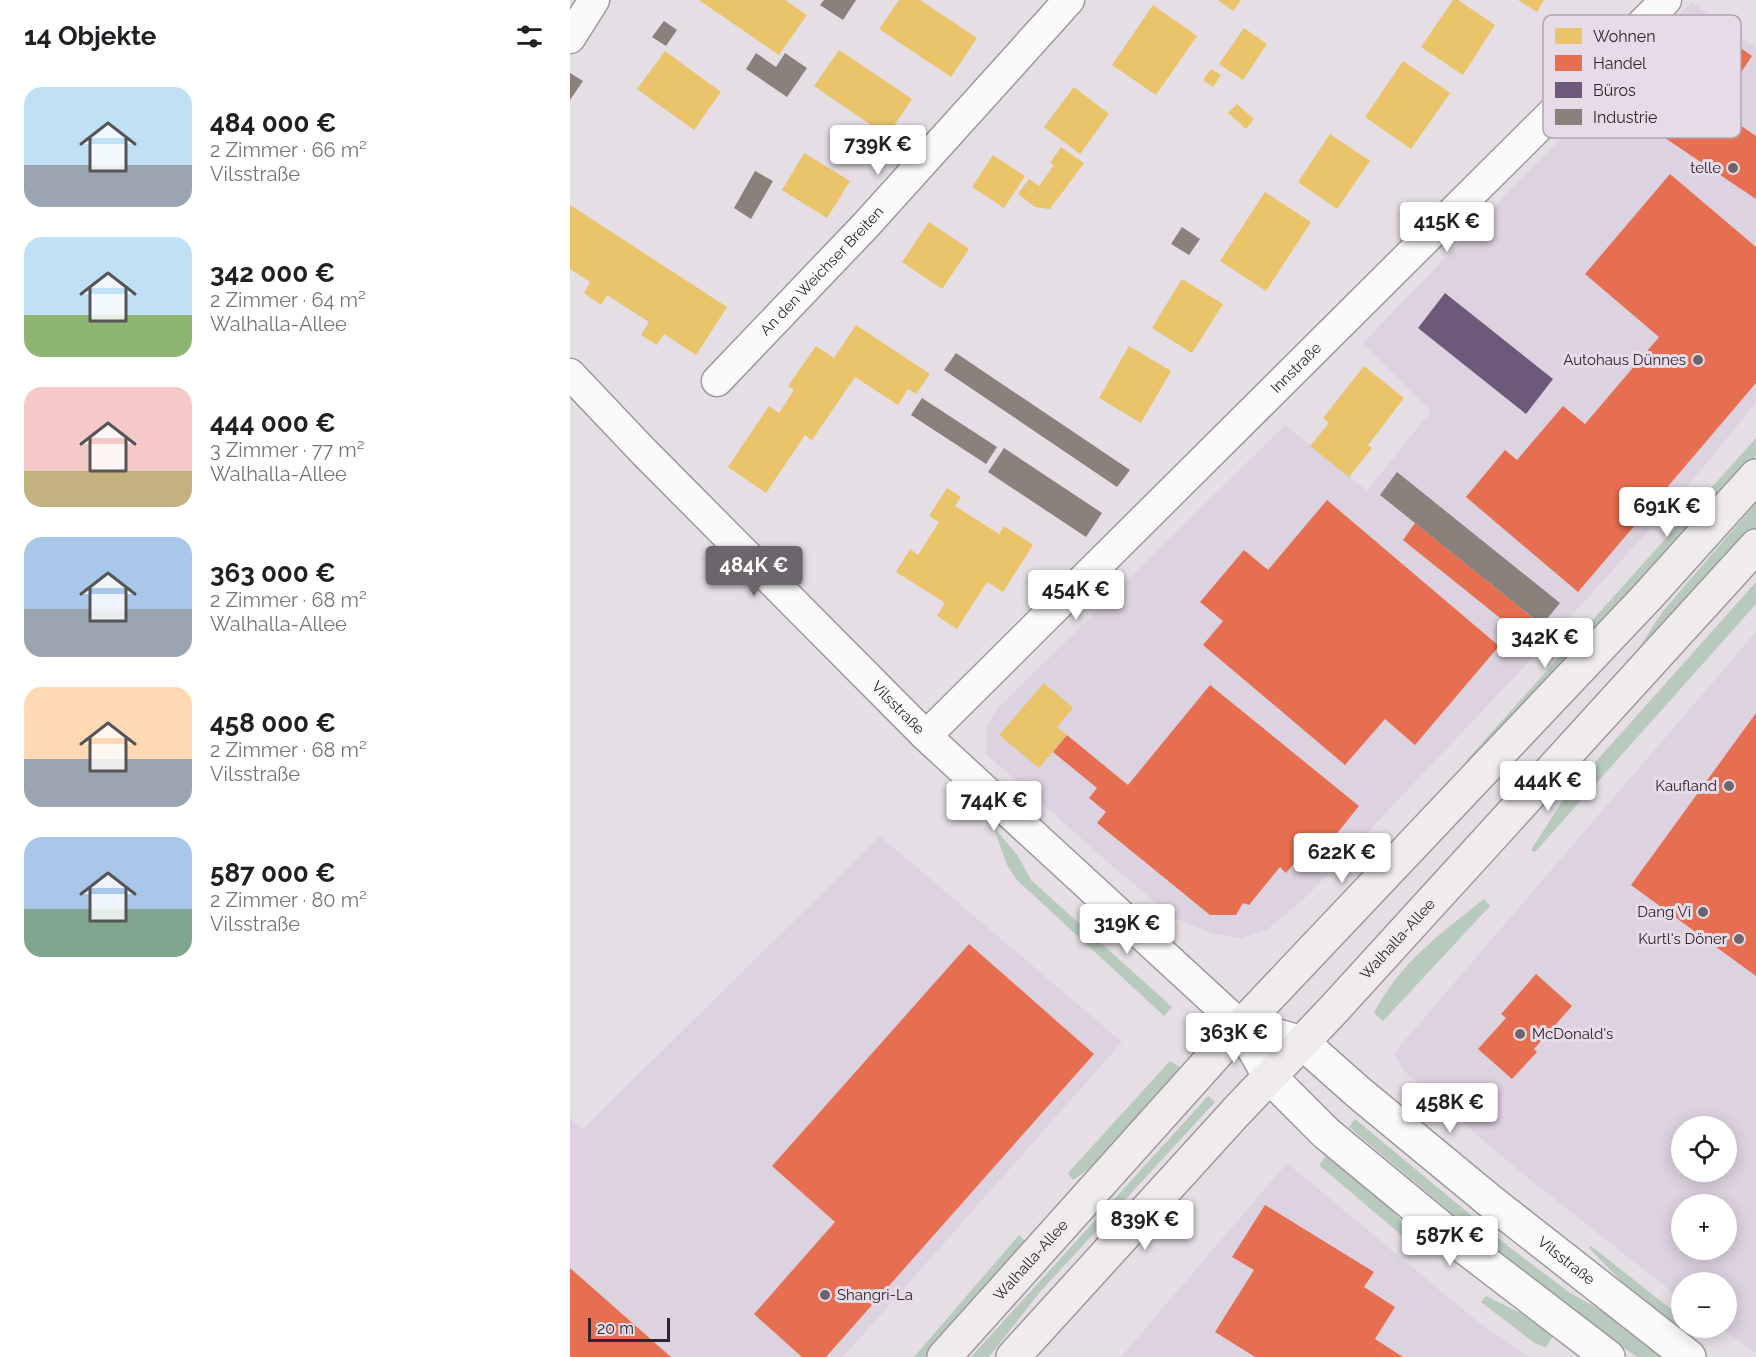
<!DOCTYPE html>
<html lang="de">
<head>
<meta charset="utf-8">
<style>
	:root { --surface:#fff; --page:#f6f6f6; --text:#202124; --muted:#757577; --accent:#6c666c }
	body { margin:0; font-family:Raleway,sans-serif; background:var(--page); color:var(--text); height:100vh; display:flex; flex-direction:column; font-size:22px; white-space:nowrap }
	* { box-sizing:border-box; margin:0 }
	p { font-size:20px; color:var(--muted) }
	.icon { flex:none; width:33px; height:33px; fill:none; stroke:currentColor; stroke-width:2; stroke-linecap:round; stroke-linejoin:round }
	.map { position:relative; flex:1; overflow:hidden }
	.drawer { display:flex; flex-direction:column; background:var(--surface); width:570px }
	.drawer>* { flex:none }
	.fabs { position:absolute; left:1101px; top:1116px; display:grid; gap:12px }
	.fabs a { display:grid; place-items:center; width:66px; height:66px; border-radius:50%; background:var(--surface); box-shadow:0 3px 15px #0003; font-size:30px }
	.scale { position:absolute; left:18px; bottom:15px; width:82px; box-sizing:border-box; padding-left:6px; border:3px solid #2b262b; border-top:0; font-size:16px; line-height:21px; white-space:nowrap; color:#2b262b; -webkit-text-stroke:4px #e8dbe8; paint-order:stroke }
	.price { position:absolute; translate:-50% -51px; padding:0 14px; border-radius:6px; background:#fff; color:#222; font-size:20px; line-height:39px; filter:drop-shadow(0 2px 3px #0008) }
	.price::after { content:''; position:absolute; left:50%; top:36px; width:18px; height:14px; margin-left:-9px; background:inherit; clip-path:polygon(0 0,100% 0,50% 100%) }
	.price.selected { background:var(--accent); color:#fff }
	ul { padding:0; list-style:none }
	li { display:flex; align-items:center; gap:18px; height:150px; padding:0 24px }
	li span { display:grid; place-items:center; flex:none; width:168px; height:120px; border-radius:18px; color:#555 }
	li>.icon { margin-inline-start:auto }
	span .icon { width:72px; height:72px; fill:#fffc; stroke-width:1 }
	li b { font-size:26px }
	h2 { display:flex; justify-content:space-between; align-items:center; height:72px; padding:0 24px; font-size:26px }
	main { display:flex; flex:1; min-height:0 }
	.map>svg:first-child { display:block }
	.commercial { fill:#ddd2e0; fill-rule:evenodd }
	.green { fill:#b8c9be }
	.homes { fill:#e9c46a }
	.shops { fill:#e76f51 }
	.offices { fill:#6d597a }
	.industry { fill:#8a817c }
	.lines { fill:none; stroke-linecap:round; stroke-linejoin:round }
	.minor-casing { stroke:#9e999e; stroke-width:33 }
	.tertiary-casing { stroke:#9e999e; stroke-width:36 }
	.secondary-casing { stroke:#9e999e; stroke-width:36 }
	.minor { stroke:#fbfafb; stroke-width:30 }
	.tertiary { stroke:#fbfafb; stroke-width:33 }
	.secondary { stroke:#f0ecec; stroke-width:33 }
	.poi-dot { fill:#6c666c; stroke:#e8dbe8; stroke-width:2 }
	.labels { text-anchor:middle; stroke-width:6; stroke-linejoin:round; paint-order:stroke }
	.poi-label { font-size:15px; fill:#2b262b; stroke:#e8dbe8; text-anchor:end }
	.street-label { font-size:15px; fill:#2b262b; stroke:#e8dbe8 }
	.key { fill:#e8dbe8; stroke:#afa5af; stroke-width:1.5 }
	.key-label { font-size:16px; fill:#2b262b }
</style>
</head>
<body>
<main>
<section class="drawer">
<h2>14 Objekte<svg class="icon" aria-label="filters" viewBox="0 0 24 24"><path d="M4 7h16M4 17h16"/><circle cx="9" cy="7" r="2"/><circle cx="15" cy="17" r="2"/></svg></h2>
<ul>
<li><span style="background:linear-gradient(#bfe0f5 65%,#9aa5b1 0)"><svg class="icon" aria-label="home" viewBox="0 0 24 24"><path d="M3 11l9-7 9 7M6 9v11h12V9"/></svg></span><div><b>484 000 €</b><p>2 Zimmer · 66 m²</p><p>Vilsstraße</p></div></li>
<li><span style="background:linear-gradient(#bfe0f5 65%,#8fb573 0)"><svg class="icon" aria-label="home" viewBox="0 0 24 24"><path d="M3 11l9-7 9 7M6 9v11h12V9"/></svg></span><div><b>342 000 €</b><p>2 Zimmer · 64 m²</p><p>Walhalla-Allee</p></div></li>
<li><span style="background:linear-gradient(#f6c9c9 70%,#c2b280 0)"><svg class="icon" aria-label="home" viewBox="0 0 24 24"><path d="M3 11l9-7 9 7M6 9v11h12V9"/></svg></span><div><b>444 000 €</b><p>3 Zimmer · 77 m²</p><p>Walhalla-Allee</p></div></li>
<li><span style="background:linear-gradient(#a9c7e8 60%,#9aa5b1 0)"><svg class="icon" aria-label="home" viewBox="0 0 24 24"><path d="M3 11l9-7 9 7M6 9v11h12V9"/></svg></span><div><b>363 000 €</b><p>2 Zimmer · 68 m²</p><p>Walhalla-Allee</p></div></li>
<li><span style="background:linear-gradient(#ffd9b3 60%,#9aa5b1 0)"><svg class="icon" aria-label="home" viewBox="0 0 24 24"><path d="M3 11l9-7 9 7M6 9v11h12V9"/></svg></span><div><b>458 000 €</b><p>2 Zimmer · 68 m²</p><p>Vilsstraße</p></div></li>
<li><span style="background:linear-gradient(#a9c7e8 60%,#7fa58c 0)"><svg class="icon" aria-label="home" viewBox="0 0 24 24"><path d="M3 11l9-7 9 7M6 9v11h12V9"/></svg></span><div><b>587 000 €</b><p>2 Zimmer · 80 m²</p><p>Vilsstraße</p></div></li>
</ul>
</section>
<div class="map">
<svg width="1186" height="1357" viewBox="0 0 1186 1357">
	<rect width="100%" height="100%" fill="#e5dee5"/>
	<g class="commercial">
		<path d="M 1122,2 L 1186,48 L 1186,403 L 1100,507 L 970,650 L 738,895 L 698,929 L 671,938 L 642,934 L 603,917 L 539,863 L 416,754 L 417,727 L 428,708 L 715,425 L 797,491 L 861,411 L 793,343 Z"/>
		<path d="M 1186,632 L 1186,1353 L 1150,1328 L 1156,1328 L 1156,1282 L 1112,1282 L 1111,1299 L 943,1166 L 834,1071 L 824,1053 ZM 1112,1126 L 1156,1126 L 1156,1172 L 1112,1172 ZM 1112,1204 L 1156,1204 L 1156,1250 L 1112,1250 Z"/>
		<path d="M 310,836 L 552,1042 L 273,1357 L 0,1357 L 0,1118 L 12,1130 Z"/>
		<path d="M 717,1163 L 903,1318 L 958,1357 L 551,1357 Z"/>
	</g>
	<g class="green">
		<path d="M 1186,438 L 1186,456 L 1111,544 L 943,725 L 894,763 Z"/>
		<path d="M 1186,503 L 1186,533 L 774,985 L 769,979 L 909,830 L 1055,669 L 1093,611 Z"/>
		<path d="M 1186,582 L 1186,604 L 965,852 L 961,850 L 997,794 Z"/>
		<path d="M 423,826 L 448,856 L 461,880 L 602,1007 L 594,1016 L 447,880 L 437,865 Z"/>
		<path d="M 914,899 L 920,906 L 813,1021 L 804,1013 C 829,964 871,933 914,899 Z"/>
		<path d="M 600,1061 L 610,1067 L 603,1079 L 545,1150 L 503,1180 L 498,1173 Z"/>
		<path d="M 638,1096 L 645,1102 L 469,1293 L 419,1357 L 401,1357 Z"/>
		<path d="M 785,1119 L 943,1250 L 1000,1293 L 1049,1320 L 1098,1357 L 1067,1357 L 1048,1344 L 908,1235 L 779,1127 Z"/>
		<path d="M 758,1153 L 814,1199 L 834,1224 L 861,1251 L 856,1256 L 749,1165 Z"/>
		<path d="M 449,1235 L 458,1244 L 359,1357 L 344,1357 Z"/>
		<path d="M 1021,1246 L 1111,1317 L 1111,1325 L 1109,1328 L 1054,1284 L 1019,1248 Z"/>
		<path d="M 916,1296 L 979,1327 L 984,1333 L 976,1348 L 963,1342 L 911,1302 Z"/>
	</g>
	<g class="homes">
		<path d="M 129,0 L 215,0 L 237,15 L 209,55 Z"/>
		<path d="M 329,0 L 350,0 L 407,38 L 381,77 L 309,29 Z"/>
		<path d="M 648,0 L 671,0 L 663,11 Z"/>
		<path d="M 883,0 L 888,0 L 925,25 L 893,75 L 851,47 Z"/>
		<path d="M 948,0 L 974,0 L 967,12 Z"/>
		<path d="M 583,5 L 627,36 L 586,95 L 542,65 Z"/>
		<path d="M 674,28 L 697,44 L 673,80 L 649,64 Z"/>
		<path d="M 269,50 L 342,99 L 317,136 L 244,86 Z"/>
		<path d="M 95,51 L 151,92 L 124,130 L 67,89 Z"/>
		<path d="M 833,61 L 880,93 L 841,149 L 795,117 Z"/>
		<path d="M 641,69 L 651,75 L 643,87 L 633,80 Z"/>
		<path d="M 504,87 L 539,114 L 510,154 L 474,127 Z"/>
		<path d="M 667,104 L 684,119 L 676,129 L 658,113 Z"/>
		<path d="M 760,134 L 800,161 L 767,209 L 728,182 Z"/>
		<path d="M 491,147 L 514,163 L 480,209 L 465,207 L 448,194 L 459,179 L 469,186 L 484,165 L 480,163 Z"/>
		<path d="M 234,153 L 280,181 L 257,218 L 212,190 Z"/>
		<path d="M 423,155 L 455,176 L 434,208 L 402,187 Z"/>
		<path d="M 695,192 L 741,222 L 696,291 L 650,261 Z"/>
		<path d="M 0,205 L 157,307 L 126,355 L 94,334 L 87,345 L 71,335 L 79,322 L 37,295 L 31,305 L 14,293 L 20,282 L 0,269 Z"/>
		<path d="M 359,222 L 399,249 L 372,289 L 332,262 Z"/>
		<path d="M 612,279 L 653,304 L 622,353 L 582,328 Z"/>
		<path d="M 286,325 L 360,374 L 346,394 L 338,389 L 328,405 L 285,377 L 242,440 L 235,435 L 196,493 L 158,467 L 199,406 L 209,413 L 224,390 L 218,386 L 246,346 L 264,358 Z"/>
		<path d="M 559,346 L 601,371 L 571,423 L 529,398 Z"/>
		<path d="M 794,366 L 834,398 L 798,445 L 802,448 L 779,477 L 740,446 L 759,423 L 753,418 Z"/>
		<path d="M 377,488 L 391,497 L 385,506 L 429,534 L 434,526 L 463,545 L 433,592 L 417,582 L 387,629 L 367,616 L 375,603 L 326,572 L 340,549 L 348,555 L 369,522 L 359,516 Z"/>
		<path d="M 474,683 L 503,708 L 487,727 L 497,735 L 469,768 L 429,735 Z"/>
	</g>
	<g class="shops">
		<path d="M 1137,24 L 1182,56 L 1146,109 L 1186,136 L 1186,199 L 1071,122 Z"/>
		<path d="M 1100,174 L 1186,247 L 1186,383 L 1008,592 L 896,497 L 935,450 L 947,460 L 993,406 L 1015,424 L 1089,337 L 1015,274 Z"/>
		<path d="M 757,500 L 929,646 L 845,745 L 815,719 L 775,765 L 633,645 L 653,621 L 630,602 L 674,550 L 698,570 Z"/>
		<path d="M 845,523 L 968,622 L 955,638 L 833,540 Z"/>
		<path d="M 640,685 L 789,806 L 764,837 L 760,834 L 743,855 L 736,849 L 716,873 L 710,867 L 679,905 L 673,903 L 666,915 L 640,915 L 527,823 L 536,812 L 519,798 L 527,788 L 483,752 L 497,735 L 558,785 Z"/>
		<path d="M 1186,713 L 1186,976 L 1061,885 Z"/>
		<path d="M 399,944 L 524,1054 L 256,1357 L 232,1357 L 184,1314 L 265,1222 L 202,1166 Z"/>
		<path d="M 966,974 L 1002,1006 L 964,1049 L 967,1052 L 942,1079 L 908,1049 L 936,1018 L 931,1014 Z"/>
		<path d="M 695,1205 L 804,1272 L 794,1287 L 825,1307 L 805,1339 L 833,1357 L 685,1357 L 645,1332 L 684,1270 L 662,1257 Z"/>
		<path d="M 0,1268 L 101,1357 L 0,1357 Z"/>
	</g>
	<path class="offices" d="M 875,293 L 983,379 L 956,414 L 848,328 Z"/>
	<g class="industry">
		<path d="M 254,0 L 286,0 L 273,20 L 250,5 Z"/>
		<path d="M 94,21 L 107,30 L 96,46 L 82,37 Z"/>
		<path d="M 186,53 L 206,67 L 215,53 L 237,68 L 217,97 L 176,69 Z"/>
		<path d="M 0,73 L 13,81 L 0,100 Z"/>
		<path d="M 185,171 L 203,181 L 181,219 L 164,208 Z"/>
		<path d="M 612,227 L 630,239 L 619,255 L 601,244 Z"/>
		<path d="M 386,353 L 560,470 L 547,487 L 374,370 Z"/>
		<path d="M 352,398 L 427,447 L 416,464 L 341,415 Z"/>
		<path d="M 434,448 L 532,513 L 516,537 L 418,472 Z"/>
		<path d="M 827,472 L 990,603 L 972,625 L 810,495 Z"/>
	</g>
	<g class="lines">
		<g class="minor-casing">
			<g id="minor">
				<path d="M 0,38 L 24,0"/>
				<path id="s1" d="M 0,374 L 74,452 L 356,736 L 671,1026"/>
				<path id="s2" d="M 147,381 L 296,225 L 499,0"/>
				<path id="s3" d="M 356,736 L 1096,0"/>
			</g>
		</g>
		<g class="tertiary-casing">
			<g id="tertiary">
				<path id="s4" d="M 671,1026 L 733,1043 L 788,1092 L 920,1201 L 1119,1357"/>
				<path d="M 671,1026 L 700,1077 L 756,1133 L 888,1242 L 1038,1357"/>
			</g>
		</g>
		<g class="secondary-casing">
			<g id="secondary">
				<path id="s5" d="M 374,1357 L 671,1026 L 1078,596 L 1186,476"/>
				<path id="s6" d="M 443,1357 L 666,1112 L 765,1008 L 1186,546"/>
			</g>
		</g>
		<use href="#minor" class="minor"/>
		<use href="#tertiary" class="tertiary"/>
		<use href="#secondary" class="secondary"/>
	</g>
	<g class="poi-dot">
		<circle cx="1163" cy="168" r="6"/>
		<circle cx="1128" cy="360" r="6"/>
		<circle cx="1159" cy="786" r="6"/>
		<circle cx="1133" cy="912" r="6"/>
		<circle cx="1169" cy="939" r="6"/>
		<circle cx="950" cy="1034" r="6"/>
		<circle cx="255" cy="1295" r="6"/>
	</g>
	<g class="labels">
		<g class="poi-label">
			<text x="1151" y="173">telle</text>
			<text x="1116" y="365">Autohaus Dünnes</text>
			<text x="1147" y="791">Kaufland</text>
			<text x="1121" y="917">Dang Vi</text>
			<text x="1157" y="944">Kurtl's Döner</text>
			<text x="962" y="1039" text-anchor="start">McDonald's</text>
			<text x="267" y="1300" text-anchor="start">Shangri-La</text>
		</g>
		<g class="street-label">
			<text dy="5" stroke="none"><textPath href="#s2" startOffset="152">An den Weichser Breiten</textPath></text>
			<text dy="5" stroke="none"><textPath href="#s3" startOffset="522">Innstraße</textPath></text>
			<text dy="5" stroke="none"><textPath href="#s1" startOffset="468">Vilsstraße</textPath></text>
			<text dy="5" stroke="none"><textPath href="#s6" startOffset="568">Walhalla-Allee</textPath></text>
			<text dy="5" stroke="none"><textPath href="#s5" startOffset="130">Walhalla-Allee</textPath></text>
			<text dy="5" stroke="none"><textPath href="#s4" startOffset="406">Vilsstraße</textPath></text>
		</g>
	</g>
	<rect x="973" y="15" width="198" height="123" rx="9" class="key"/>
	<rect x="985" y="28" width="27" height="16" fill="#e9c46a"/>
	<rect x="985" y="55" width="27" height="16" fill="#e76f51"/>
	<rect x="985" y="82" width="27" height="16" fill="#6d597a"/>
	<rect x="985" y="109" width="27" height="16" fill="#8a817c"/>
	<g class="key-label">
		<text x="1023" y="42">Wohnen</text>
		<text x="1023" y="69">Handel</text>
		<text x="1023" y="96">Büros</text>
		<text x="1023" y="123">Industrie</text>
	</g>
</svg>
<div class="fabs">
<a><svg class="icon" aria-label="locate" viewBox="0 0 24 24"><circle cx="12" cy="12" r="6"/><path d="M12 2v4M12 18v4M2 12h4M18 12h4"/></svg></a>
<a>+</a>
<a>−</a>
</div>
<div class="scale">20 m</div>
<b class="price" style="left:308px;top:176px">739K €</b>
<b class="price" style="left:877px;top:253px">415K €</b>
<b class="price" style="left:1097px;top:538px">691K €</b>
<b class="price selected" style="left:184px;top:597px">484K €</b>
<b class="price" style="left:506px;top:621px">454K €</b>
<b class="price" style="left:975px;top:669px">342K €</b>
<b class="price" style="left:978px;top:812px">444K €</b>
<b class="price" style="left:424px;top:832px">744K €</b>
<b class="price" style="left:772px;top:884px">622K €</b>
<b class="price" style="left:557px;top:955px">319K €</b>
<b class="price" style="left:664px;top:1064px">363K €</b>
<b class="price" style="left:880px;top:1134px">458K €</b>
<b class="price" style="left:575px;top:1251px">839K €</b>
<b class="price" style="left:880px;top:1267px">587K €</b>
</div>
</main>
</body>
</html>
